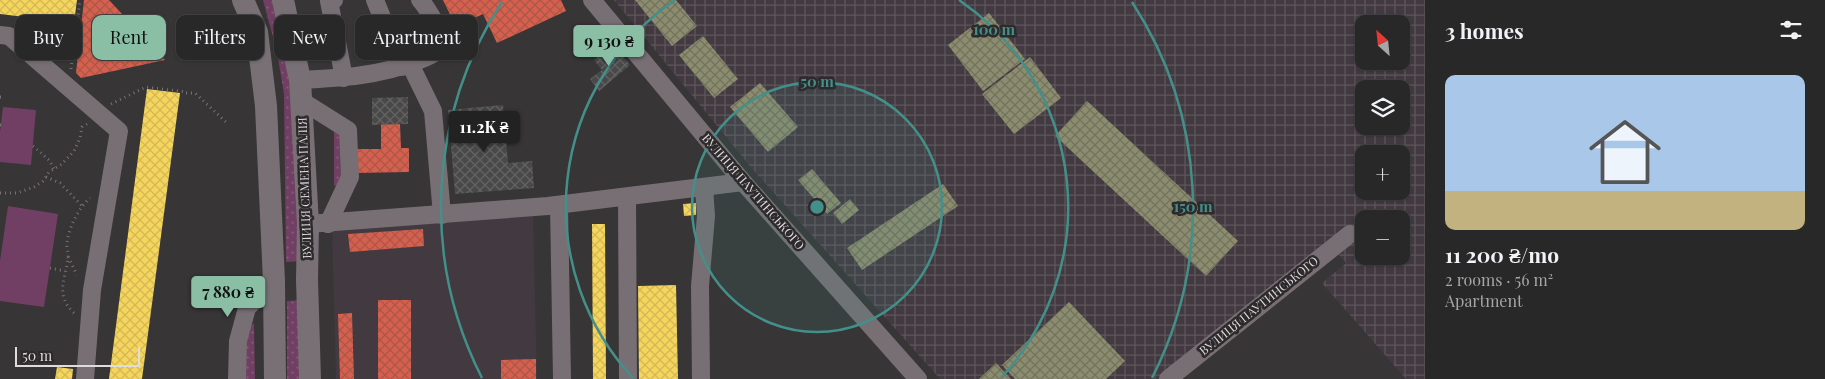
<!DOCTYPE html>
<html lang="en">
<head>
<meta charset="utf-8">
<style>
	:root { --surface:#292828; --page:#313030; --text:#f1f3f6; --muted:#a5a6a8; --line:#454445; --accent:#8abfa5 }
	body { margin:0; font-family:"Playfair Display",serif; background:var(--page); color:var(--text); height:100vh; display:flex; flex-direction:column; font-size:19px; white-space:nowrap }
	* { box-sizing:border-box; margin:0 }
	p { font-size:16px; color:var(--muted) }
	.icon { flex:none; width:28px; height:28px; fill:none; stroke:currentColor; stroke-width:2; stroke-linecap:round; stroke-linejoin:round }
	.map { position:relative; flex:1; overflow:hidden }
	.drawer { display:flex; flex-direction:column; background:var(--surface); width:400px }
	.drawer>* { flex:none }
	.top-card { position:absolute; left:15px; top:15px; width:475px; height:45px; display:flex; gap:10px }
	.needle { width:32px; rotate:333deg }
	.tools { position:absolute; left:1355px; top:15px; display:grid; gap:10px }
	.tools a { display:grid; place-items:center; width:55px; height:55px; border-radius:10px; background:var(--surface); box-shadow:0 1px 4px #0004,0 0 0 1px var(--line); font-size:25px }
	.scale { position:absolute; left:15px; bottom:12px; width:125px; box-sizing:border-box; padding-left:5px; border:2px solid #dedcdd; border-top:0; font-size:14px; line-height:18px; white-space:nowrap; color:#dedcdd; -webkit-text-stroke:4px #2e2a2c; paint-order:stroke }
	.price { position:absolute; translate:-50% -42px; padding:0 11px; border-radius:5px; background:var(--accent); color:#111; font-size:16px; line-height:32px; filter:drop-shadow(0 1px 2px #0008) }
	.price::after { content:''; position:absolute; left:50%; top:30px; width:15px; height:11px; margin-left:-8px; background:inherit; clip-path:polygon(0 0,100% 0,50% 100%) }
	.price.current { background:#222; color:#fff }
	ul { padding:0; list-style:none }
	li { display:grid; align-content:center; gap:10px; height:265px; padding:0 20px }
	li span { display:grid; place-items:center; height:155px; border-radius:10px; color:#555 }
	li>.icon { margin-inline-start:auto }
	span .icon { width:90px; height:90px; fill:#fffc; stroke-width:1 }
	li b { font-size:21px }
	h2 { display:flex; justify-content:space-between; align-items:center; height:60px; padding:0 20px; font-size:21px }
	.pill { padding:0 18px; border-radius:10px; background:var(--surface); box-shadow:0 1px 4px #0004,0 0 0 1px var(--line); font-size:18px; line-height:45px }
	.pill.current { background:var(--accent); color:#111 }
	main { display:flex; flex:1; min-height:0 }
	.map>svg:first-child { display:block }
	.built { fill:#423a40 }
	.industrial { fill:url(#industrial-grid); fill-rule:evenodd }
	.grass { fill:url(#grass-dots) }
	.pitch { fill:#713f63 }
	.homes { fill:url(#homes-cross-hatch) }
	.shops { fill:url(#shops-cross-hatch) }
	.industry { fill:url(#industry-cross-hatch) }
	.building { fill:url(#building-cross-hatch) }
	.lines { fill:none; stroke-linecap:round; stroke-linejoin:round }
	.path { stroke:#787277; stroke-width:3; stroke-dasharray:1 4; stroke-linecap:butt }
	.minor { stroke:#776f74; stroke-width:18 }
	.major { stroke:#787075; stroke-width:22 }
	.ring { fill:none; stroke:#43908a; stroke-width:2.5 }
	.labels { text-anchor:middle; stroke-width:5; stroke-linejoin:round; paint-order:stroke }
	.street-label { font-size:12px; fill:#dedcdd; stroke:#2e2a2c }
	.centre { fill:#43908a; stroke:#2e2a2c; stroke-width:2.5 }
	.ring-label { font-size:15px; text-anchor:middle; font-weight:bold; fill:#43908a; stroke:#2e2a2c; stroke-width:5; stroke-linejoin:round; paint-order:stroke }
</style>
</head>
<body>
<main>
<div class="map">
<svg width="1425" height="379" viewBox="0 0 1425 379">
	<defs>
		<pattern id="industrial-grid" width="8" height="8" patternUnits="userSpaceOnUse" patternTransform="scale(1.25)"><rect width="8" height="8" fill="#423a40"/><path d="M0 4h8M4 0v8" fill="none" stroke="#5d565b"/></pattern>
		<pattern id="grass-dots" width="8" height="8" patternUnits="userSpaceOnUse" patternTransform="scale(1.25)"><rect width="8" height="8" fill="#713f63"/><path d="M2 2h.1M6 6h.1" fill="none" stroke="#855a79" stroke-width="1.8" stroke-linecap="round"/></pattern>
		<pattern id="homes-cross-hatch" width="8" height="8" patternUnits="userSpaceOnUse" patternTransform="scale(1.25)"><rect width="8" height="8" fill="#f6d55c"/><path d="M0 0l8 8M0 8l8-8" fill="none" stroke="#d2b857"/></pattern>
		<pattern id="shops-cross-hatch" width="8" height="8" patternUnits="userSpaceOnUse" patternTransform="scale(1.25)"><rect width="8" height="8" fill="#d6604d"/><path d="M0 0l8 8M0 8l8-8" fill="none" stroke="#aa574a"/></pattern>
		<pattern id="industry-cross-hatch" width="8" height="8" patternUnits="userSpaceOnUse" patternTransform="scale(1.25)"><rect width="8" height="8" fill="#8c8c6e"/><path d="M0 0l8 8M0 8l8-8" fill="none" stroke="#72725f"/></pattern>
		<pattern id="building-cross-hatch" width="8" height="8" patternUnits="userSpaceOnUse" patternTransform="scale(1.25)"><rect width="8" height="8" fill="#4a494a"/><path d="M0 0l8 8M0 8l8-8" fill="none" stroke="#646364"/></pattern>
	</defs>
	<rect width="100%" height="100%" fill="#373536"/>
	<path class="built" d="M 533,216 L 537,379 L 336,379 L 332,227 Z"/>
	<path class="industrial" d="M 614,0 L 1425,0 L 1425,379 L 1406,379 L 1322,283 L 1346,263 L 1327,241 L 1158,379 L 940,379 L 749,165 ZM 1364,24 L 1401,24 L 1401,61 L 1364,61 ZM 1364,89 L 1401,89 L 1401,126 L 1364,126 ZM 1364,154 L 1401,154 L 1401,191 L 1364,191 ZM 1364,219 L 1401,219 L 1401,256 L 1364,256 Z"/>
	<g class="grass">
		<path d="M 263,0 L 272,0 L 289,52 L 302,261 L 286,262 L 284,94 L 277,52 Z"/>
		<path d="M 334,130 L 340,136 L 341,177 L 337,185 L 334,186 Z"/>
		<path d="M 302,300 L 302,379 L 287,379 L 287,301 Z"/>
		<path d="M 254,323 L 255,379 L 244,379 C 244,364 242,333 254,323 Z"/>
	</g>
	<g class="pitch">
		<path d="M 3,107 L 36,110 L 31,165 L 0,162 L 0,132 Z"/>
		<path d="M 8,206 L 58,214 L 44,307 L 0,301 L 0,261 Z"/>
	</g>
	<g class="homes">
		<path d="M 0,0 L 77,0 L 74,23 L 0,14 Z"/>
		<path d="M 147,89 L 180,93 L 142,379 L 109,379 Z"/>
		<path d="M 696,203 L 696,215 L 684,216 L 683,204 Z"/>
		<path d="M 592,224 L 605,224 L 606,379 L 593,379 Z"/>
		<path d="M 676,285 L 678,379 L 639,379 L 638,286 Z"/>
		<path d="M 57,367 L 73,369 L 72,379 L 55,379 Z"/>
	</g>
	<g class="shops">
		<path d="M 84,0 L 109,0 L 165,60 L 81,78 L 76,73 Z"/>
		<path d="M 443,0 L 561,0 L 566,11 L 497,43 L 483,14 L 456,27 Z"/>
		<path d="M 381,124 L 400,124 L 401,148 L 409,148 L 409,172 L 356,173 L 355,149 L 381,149 Z"/>
		<path d="M 423,229 L 424,246 L 350,252 L 348,234 Z"/>
		<rect x="378" y="300" width="33" height="79"/>
		<path d="M 352,313 L 354,379 L 340,379 L 338,314 Z"/>
		<path d="M 536,359 L 536,379 L 501,379 L 501,360 Z"/>
	</g>
	<g class="industry">
		<path d="M 635,0 L 676,0 L 697,26 L 672,46 Z"/>
		<path d="M 989,13 L 1025,59 L 983,91 L 948,45 Z"/>
		<path d="M 703,36 L 738,79 L 714,98 L 679,55 Z"/>
		<path d="M 1030,57 L 1061,98 L 1014,134 L 982,94 Z"/>
		<path d="M 760,83 L 798,127 L 768,152 L 730,107 Z"/>
		<path d="M 1087,101 L 1238,241 L 1206,276 L 1055,136 Z"/>
		<path d="M 812,169 L 841,203 L 827,214 L 798,180 Z"/>
		<path d="M 943,184 L 958,206 L 862,270 L 847,248 Z"/>
		<path d="M 850,199 L 859,210 L 842,224 L 833,213 Z"/>
		<path d="M 1069,302 L 1125,361 L 1106,379 L 1015,379 L 1002,365 Z"/>
		<path d="M 996,363 L 1011,379 L 979,379 Z"/>
	</g>
	<g class="building">
		<path d="M 613,44 L 630,65 L 599,91 L 590,79 L 602,70 L 594,60 Z"/>
		<path d="M 408,97 L 408,124 L 372,125 L 372,98 Z"/>
		<path d="M 503,105 L 508,163 L 532,161 L 534,188 L 455,194 L 448,110 Z"/>
	</g>
	<g class="lines">
		<g class="path">
			<path d="M 71,69 L 80,0"/>
			<path d="M 186,93 L 195,93 L 227,123"/>
			<path d="M 0,97 L 4,97"/>
			<path d="M 111,104 L 146,87 L 186,92"/>
			<path d="M 0,125 L 1,125"/>
			<path d="M 33,146 L 49,160 L 54,169"/>
			<path d="M 46,177 L 60,183 L 83,207"/>
			<path d="M 0,193 L 17,193 L 34,187 L 43,181 L 49,172 L 62,164 L 74,151 L 80,138 L 82,127 L 87,124"/>
			<path d="M 68,257 L 77,275"/>
			<path d="M 50,268 L 65,271"/>
			<path d="M 74,313 C 55,295 65,281 68,259 C 69,253 66,248 67,243 C 69,227 78,209 90,198"/>
		</g>
		<g class="minor">
			<path d="M 334,0 L 329,1 L 344,78"/>
			<path d="M 375,0 L 402,67"/>
			<path d="M 592,0 L 743,182 L 918,379"/>
			<path d="M 0,35 L 9,36 L 119,131 L 92,290 L 85,379"/>
			<path d="M 410,64 L 433,111 L 442,215"/>
			<path d="M 300,80 C 341,78 379,76 417,61 C 425,58 436,54 440,47 C 445,38 439,26 433,19 C 429,12 425,5 420,0"/>
			<path d="M 302,101 L 348,130 L 350,177 L 328,224"/>
			<path d="M 627,197 L 628,379"/>
			<path d="M 559,205 L 562,379"/>
			<path d="M 308,224 L 548,206 L 743,182"/>
			<path d="M 237,379 L 238,341 L 247,308 L 274,281"/>
			<path d="M 701,379 L 700,286 L 706,216 L 704,187"/>
			<path d="M 1168,379 L 1350,234"/>
		</g>
		<g class="major">
			<path d="M 243,0 L 257,32 L 266,106 L 274,281 L 275,379"/>
			<path d="M 283,0 L 300,80 L 308,224 L 307,280 L 310,379"/>
		</g>
	</g>
	<circle cx="817" cy="207" r="125" fill="#43908a" fill-opacity=".12"/>
	<g class="ring">
		<circle cx="817" cy="207" r="125"/>
		<path d="M633 378A251 251 0 0 1 675 0M959 0A251 251 0 0 1 1001 378"/>
		<path d="M482 378A376 376 0 0 1 502 2M1132 2A376 376 0 0 1 1152 378"/>
	</g>
	<g class="labels">
		<g class="street-label">
			<text transform="translate(305 188) rotate(-92)" y="4">ВУЛИЦЯ СЕМЕНА ПАЛІЯ</text>
			<text transform="translate(753 192) rotate(49)" y="4">ВУЛИЦЯ ПАУТИНСЬКОГО</text>
			<text transform="translate(1259 306) rotate(-39)" y="4">ВУЛИЦЯ ПАУТИНСЬКОГО</text>
		</g>
	</g>
	<circle cx="817" cy="207" r="8" class="centre"/>
	<g class="ring-label">
		<text x="994" y="35">100 m</text>
		<text x="817" y="87">50 m</text>
		<text x="1193" y="212">150 m</text>
	</g>
</svg>
<div class="tools">
<a><svg class="needle" viewBox="-14 -14 28 28"><path d="M0-13l5 13h-10z" fill="#e53935"/><path d="M0 13l5-13h-10z" fill="#a5a6a8"/></svg></a>
<a><svg class="icon" aria-label="layers" viewBox="0 0 24 24"><path d="M12 4l9 5-9 5-9-5zM3 14l9 5 9-5"/></svg></a>
<a>+</a>
<a>−</a>
</div>
<div class="scale">50 m</div>
<b class="price" style="left:609px;top:67px">9 130 ₴</b>
<b class="price current" style="left:484px;top:153px">11.2K ₴</b>
<b class="price" style="left:228px;top:318px">7 880 ₴</b>
<div class="top-card">
<a class="pill">Buy</a>
<a class="pill current">Rent</a>
<a class="pill">Filters</a>
<a class="pill">New</a>
<a class="pill">Apartment</a>
</div>
</div>
<section class="drawer">
<h2>3 homes<svg class="icon" aria-label="filters" viewBox="0 0 24 24"><path d="M4 7h16M4 17h16"/><circle cx="9" cy="7" r="2"/><circle cx="15" cy="17" r="2"/></svg></h2>
<ul>
<li><span style="background:linear-gradient(#a9c7e8 75%,#c2b280 0)"><svg class="icon" aria-label="home" viewBox="0 0 24 24"><path d="M3 11l9-7 9 7M6 9v11h12V9"/></svg></span><div><b>11 200 ₴/mo</b><p>2 rooms · 56 m²</p><p>Apartment</p></div></li>
</ul>
</section>
</main>
</body>
</html>
